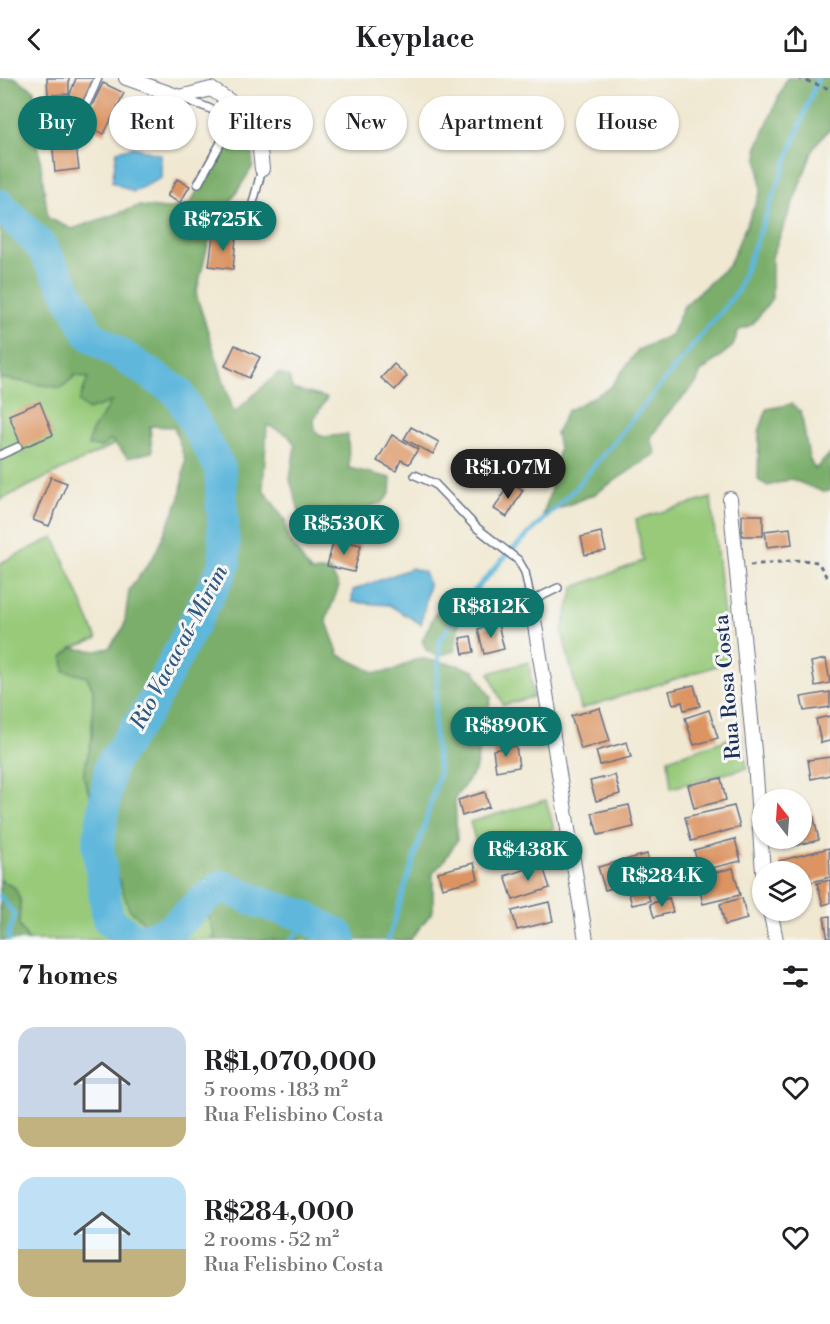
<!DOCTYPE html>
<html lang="en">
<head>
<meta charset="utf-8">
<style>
	:root { --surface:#fff; --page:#f6f6f6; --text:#202124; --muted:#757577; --accent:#0f766e }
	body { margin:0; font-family:"Libre Bodoni",serif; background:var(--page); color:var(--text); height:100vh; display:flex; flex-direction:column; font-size:22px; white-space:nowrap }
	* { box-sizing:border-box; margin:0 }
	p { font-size:20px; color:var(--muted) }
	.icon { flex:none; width:33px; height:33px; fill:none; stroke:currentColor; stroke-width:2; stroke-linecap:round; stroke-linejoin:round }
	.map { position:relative; height:862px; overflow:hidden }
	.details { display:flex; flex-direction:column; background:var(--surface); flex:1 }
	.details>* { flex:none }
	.guide { position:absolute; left:18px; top:18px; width:795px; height:54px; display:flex; gap:12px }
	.needle { width:39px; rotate:343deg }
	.fabs { position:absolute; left:752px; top:711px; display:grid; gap:12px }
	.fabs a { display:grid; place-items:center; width:60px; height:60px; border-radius:50%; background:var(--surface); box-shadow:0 2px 4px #0004; font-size:30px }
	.price { position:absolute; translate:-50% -51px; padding:0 14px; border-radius:21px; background:var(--accent); color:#fff; font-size:20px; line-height:39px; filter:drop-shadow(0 2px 3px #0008) }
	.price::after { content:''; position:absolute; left:50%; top:36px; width:18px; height:14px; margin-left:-9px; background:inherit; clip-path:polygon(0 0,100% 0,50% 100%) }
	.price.selected { background:#222; color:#fff }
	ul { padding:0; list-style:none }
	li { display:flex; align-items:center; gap:18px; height:150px; padding:0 18px }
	li span { display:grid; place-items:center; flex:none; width:168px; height:120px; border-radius:18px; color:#555 }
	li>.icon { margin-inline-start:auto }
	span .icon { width:72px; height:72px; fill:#fffc; stroke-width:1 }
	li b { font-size:26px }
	h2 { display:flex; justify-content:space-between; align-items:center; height:72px; padding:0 18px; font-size:26px }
	.chip { padding:0 21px; border-radius:27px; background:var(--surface); box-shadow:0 2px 4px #0004; font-size:21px; line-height:54px }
	.chip.selected { background:var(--accent); color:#fff }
	header { display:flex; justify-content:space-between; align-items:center; height:78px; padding:0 18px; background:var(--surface); font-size:27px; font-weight:700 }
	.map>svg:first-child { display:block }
	.green { fill:#98ca7a; stroke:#5a7c6c; stroke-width:1.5 }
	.forest { fill:#7aae6a; stroke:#4a6e64; stroke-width:1.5 }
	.water { fill:#5fb7dc; stroke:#3d739d; stroke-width:1.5 }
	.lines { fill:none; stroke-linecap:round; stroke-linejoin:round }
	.stream { stroke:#5fb7dc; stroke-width:5 }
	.river { stroke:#5fb7dc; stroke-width:32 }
	.building { fill:#dc9463 }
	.lane-casing { stroke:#667086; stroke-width:10 }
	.street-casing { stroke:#667086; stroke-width:16 }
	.path { stroke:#667086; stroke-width:3; stroke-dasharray:4.5 4.5; stroke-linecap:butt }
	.lane { stroke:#fff; stroke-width:7 }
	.street { stroke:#fff; stroke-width:14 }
	.labels { text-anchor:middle; stroke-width:6; stroke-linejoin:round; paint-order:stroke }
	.street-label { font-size:21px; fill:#1b2f5e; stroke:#f6f6f2 }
	.water-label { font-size:22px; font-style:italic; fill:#2f5884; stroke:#f6f6f2 }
</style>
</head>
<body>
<header><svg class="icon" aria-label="back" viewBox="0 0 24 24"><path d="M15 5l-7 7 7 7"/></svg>Keyplace<svg class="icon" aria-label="share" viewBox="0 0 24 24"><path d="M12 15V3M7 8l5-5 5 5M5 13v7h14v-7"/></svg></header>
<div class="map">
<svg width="830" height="862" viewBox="0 0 830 862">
	<rect width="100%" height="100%" fill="#f6f6f2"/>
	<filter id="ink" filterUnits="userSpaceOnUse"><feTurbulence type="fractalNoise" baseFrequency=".0167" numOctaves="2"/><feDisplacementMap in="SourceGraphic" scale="12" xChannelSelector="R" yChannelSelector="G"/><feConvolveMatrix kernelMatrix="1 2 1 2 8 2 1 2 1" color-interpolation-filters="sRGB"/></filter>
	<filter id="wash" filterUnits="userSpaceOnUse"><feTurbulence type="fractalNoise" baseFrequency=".008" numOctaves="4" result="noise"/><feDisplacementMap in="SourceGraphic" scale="24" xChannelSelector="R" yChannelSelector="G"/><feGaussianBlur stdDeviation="1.35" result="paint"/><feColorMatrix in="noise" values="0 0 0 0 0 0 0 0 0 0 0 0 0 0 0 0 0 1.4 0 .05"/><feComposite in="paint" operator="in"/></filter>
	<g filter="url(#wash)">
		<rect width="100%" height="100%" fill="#f0e8d1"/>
		<g class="green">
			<path d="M 76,297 L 88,300 L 79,324 L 88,332 L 112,323 L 91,355 L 111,362 L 115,366 L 0,422 L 0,300 L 61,310 Z"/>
			<path d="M 711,420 L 729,584 L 581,631 L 562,553 L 574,509 L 643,483 L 636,441 Z"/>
			<path d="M 54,459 L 97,561 L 72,570 L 93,611 L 92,661 L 83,698 L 208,834 L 215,858 L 211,862 L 28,862 L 19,847 L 20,822 L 15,810 L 0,802 L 0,485 Z"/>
			<path d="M 529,584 L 533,619 L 503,627 L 489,595 Z"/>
			<path d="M 741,657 L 747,690 L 671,710 L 668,681 Z"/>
			<path d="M 546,722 L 554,751 L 478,772 L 470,744 Z"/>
		</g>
		<g class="forest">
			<path d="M 0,0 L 15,0 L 34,12 L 36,50 L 48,140 L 72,151 L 139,128 L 166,131 L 190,126 L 236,40 L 250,56 L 253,88 L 211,155 L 196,216 L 234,335 L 278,295 L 289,299 L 292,311 L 327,320 L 314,341 L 315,353 L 324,359 L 348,356 L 349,390 L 391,400 L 390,416 L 382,425 L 370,428 L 345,453 L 325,438 L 300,436 L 290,402 L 295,367 L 288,357 L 267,347 L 263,411 L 285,442 L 287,459 L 311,494 L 330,492 L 339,508 L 326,542 L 339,577 L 376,595 L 394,592 L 418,580 L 457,587 L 475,593 L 491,620 L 475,693 L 455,720 L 457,762 L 444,783 L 433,795 L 433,833 L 410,862 L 211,862 L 215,858 L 207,834 L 163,861 L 129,831 L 83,698 L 92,661 L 93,611 L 87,599 L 64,593 L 63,579 L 72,570 L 97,573 L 109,570 L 124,549 L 129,512 L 154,478 L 180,420 L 185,382 L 174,349 L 150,348 L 152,374 L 128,380 L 111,362 L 101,369 L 88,368 L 91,355 L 111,324 L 88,332 L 79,324 L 88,300 L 76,297 L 61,310 L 0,300 Z"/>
			<path d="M 787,0 L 830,0 L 830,51 L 815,67 L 772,179 L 772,220 L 753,246 L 738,253 L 733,268 L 700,295 L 697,304 L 663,341 L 650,361 L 656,375 L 595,416 L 543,437 L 550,415 L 559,370 L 556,355 L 567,333 L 610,310 L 638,272 L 671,257 L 684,228 L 729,187 L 761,113 L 757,69 Z"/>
			<path d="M 792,326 L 801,334 L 809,380 L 815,391 L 830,376 L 830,413 L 823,414 L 791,401 L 768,408 L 758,402 L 759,354 L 767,331 Z"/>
			<path d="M 447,523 L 466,529 L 459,544 L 455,573 L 437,578 L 427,573 L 422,563 L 435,536 Z"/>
			<path d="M 0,802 L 15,810 L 20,822 L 19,847 L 28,862 L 0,862 Z"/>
		</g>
		<g class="water">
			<path d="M 133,69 L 161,77 L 161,100 L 133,114 L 112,104 L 117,73 Z"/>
			<path d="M 412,490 L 424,494 L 429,506 L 421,546 L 389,527 L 352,524 L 353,512 Z"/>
		</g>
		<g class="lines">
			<g class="stream">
				<path d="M 0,818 L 15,837 L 8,857 L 9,862"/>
				<path d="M 290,862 L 313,843"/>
				<path d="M 388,862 L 424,749 L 439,695 L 434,651 L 440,562 L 468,520 L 504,480 L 575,411 L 737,214 L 818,0"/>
			</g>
			<g class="river">
				<path d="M 0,127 L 40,167 L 67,213 L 89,256 L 178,314 L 220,390 L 225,486 L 149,631 L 110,688 L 98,768 L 108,841 L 135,862"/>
				<path d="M 142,862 L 169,853 L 202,823 L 222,808 L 261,825 L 302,837 L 339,857 L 341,862"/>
			</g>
		</g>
		<g id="blocks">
			<g class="building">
				<path d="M 47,0 L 69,0 L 69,16 L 48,17 Z"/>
				<path d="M 76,0 L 94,0 L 84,25 L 69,19 Z"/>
				<path d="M 103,5 L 124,15 L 104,56 L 83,46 Z"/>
				<path d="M 62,32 L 65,50 L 46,53 L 43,35 Z"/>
				<path d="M 75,61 L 79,91 L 55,94 L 52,63 Z"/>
				<path d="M 177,101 L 190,108 L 180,125 L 167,118 Z"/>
				<path d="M 213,157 L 236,160 L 233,191 L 209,188 Z"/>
				<path d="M 235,267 L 260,279 L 249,300 L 225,288 Z"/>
				<path d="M 394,286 L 407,298 L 395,312 L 381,300 Z"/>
				<path d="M 40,324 L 53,357 L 22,370 L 9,337 Z"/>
				<path d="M 411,349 L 439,364 L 433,376 L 404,361 Z"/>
				<path d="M 392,357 L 418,371 L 409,386 L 401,382 L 396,393 L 377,383 Z"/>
				<path d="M 51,399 L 67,405 L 49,448 L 33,442 Z"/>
				<path d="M 510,404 L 523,412 L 507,439 L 494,431 Z"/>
				<rect x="742" y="437" width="21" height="21"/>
				<path d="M 790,450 L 792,466 L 767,469 L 765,453 Z"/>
				<path d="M 601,454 L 606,473 L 585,477 L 581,459 Z"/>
				<path d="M 334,461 L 361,467 L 354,494 L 327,488 Z"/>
				<path d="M 498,546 L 504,571 L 484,576 L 478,551 Z"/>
				<path d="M 471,558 L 474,574 L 463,576 L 460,560 Z"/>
				<path d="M 826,581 L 830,605 L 815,608 L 811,584 Z"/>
				<path d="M 694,607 L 700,628 L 684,632 L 682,624 L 673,626 L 669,613 Z"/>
				<path d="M 830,614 L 830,629 L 804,633 L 801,619 Z"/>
				<path d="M 600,630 L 610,663 L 581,671 L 571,638 Z"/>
				<path d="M 709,632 L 718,660 L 694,667 L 685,640 Z"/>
				<path d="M 518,638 L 523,652 L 502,659 L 497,644 Z"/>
				<path d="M 830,638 L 830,663 L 821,665 L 816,641 Z"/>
				<path d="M 627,664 L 631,679 L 600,687 L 596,673 Z"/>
				<path d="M 516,668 L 519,689 L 496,693 L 493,672 Z"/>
				<path d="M 830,679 L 830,697 L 811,701 L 808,682 Z"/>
				<path d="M 615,697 L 620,716 L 596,723 L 590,703 Z"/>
				<path d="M 721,700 L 726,722 L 694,730 L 688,707 Z"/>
				<path d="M 485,714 L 489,729 L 462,738 L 458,722 Z"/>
				<path d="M 629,727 L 634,749 L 598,757 L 592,735 Z"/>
				<path d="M 734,728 L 740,749 L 691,763 L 685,739 Z"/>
				<path d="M 813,736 L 819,762 L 784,770 L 782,760 L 801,760 L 801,739 Z"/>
				<path d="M 735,761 L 741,783 L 699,793 L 694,772 Z"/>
				<path d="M 829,770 L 830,799 L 801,807 L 801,794 L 782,794 L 779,783 Z"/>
				<path d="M 647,776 L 655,805 L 628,812 L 627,806 L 605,812 L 598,789 Z"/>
				<path d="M 474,785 L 478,801 L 442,810 L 438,794 Z"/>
				<path d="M 542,786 L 550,810 L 513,822 L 505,798 Z"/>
				<path d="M 733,790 L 740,817 L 703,826 L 697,799 Z"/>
				<path d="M 830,802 L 830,825 L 823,827 L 817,805 Z"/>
				<path d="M 647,812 L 650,823 L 632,827 L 629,816 Z"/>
				<path d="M 669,820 L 673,834 L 654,839 L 650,826 Z"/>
				<path d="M 742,820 L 747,841 L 725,847 L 720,826 Z"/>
				<path d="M 549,824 L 553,843 L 517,852 L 512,833 Z"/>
				<path d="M 830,838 L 830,862 L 828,862 L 824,839 Z"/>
			</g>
		</g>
	</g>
	<g filter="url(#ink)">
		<use href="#blocks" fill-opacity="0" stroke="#667086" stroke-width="1.5"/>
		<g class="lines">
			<g class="lane-casing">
				<g id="lane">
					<path d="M 184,21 C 199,27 225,32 229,50 L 198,106"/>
					<path d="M 61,59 C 79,41 89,23 98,0"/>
					<path d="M 250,136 L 262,91"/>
					<path d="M 0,377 L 18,369"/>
					<path d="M 415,397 L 435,406 L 477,450 L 518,482 L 525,494 L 531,523 L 558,510"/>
				</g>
			</g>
			<g class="street-casing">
				<g id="street">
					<path d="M 126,0 L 180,19 L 211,11 L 242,31 L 258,53 L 262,91"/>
					<path d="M 730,421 L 755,684 L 763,794"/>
					<path d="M 531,523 L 586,862"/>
					<path d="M 770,832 L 776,862"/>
				</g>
			</g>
			<g class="path">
				<path d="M 798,0 L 830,11"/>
				<path d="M 750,487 L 801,482 L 818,484 L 826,498 L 830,499"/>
			</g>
			<use href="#lane" class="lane"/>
			<use href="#street" class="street"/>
		</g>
	</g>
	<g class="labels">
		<g class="street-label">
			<text transform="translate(727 609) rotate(-95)" y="7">Rua Rosa Costa</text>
		</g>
		<g class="water-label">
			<text transform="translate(178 569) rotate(-62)" y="8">Rio Vacacaí-Mirim</text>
		</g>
	</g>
</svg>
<div class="fabs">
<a><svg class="needle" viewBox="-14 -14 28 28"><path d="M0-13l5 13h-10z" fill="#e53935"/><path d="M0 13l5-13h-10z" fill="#757577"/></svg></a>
<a><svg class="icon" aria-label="layers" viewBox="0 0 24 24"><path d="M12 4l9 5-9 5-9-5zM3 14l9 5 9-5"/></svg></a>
</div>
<b class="price" style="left:223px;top:174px">R$725K</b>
<b class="price selected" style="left:508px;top:422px">R$1.07M</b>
<b class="price" style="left:344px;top:478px">R$530K</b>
<b class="price" style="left:491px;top:561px">R$812K</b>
<b class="price" style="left:506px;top:680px">R$890K</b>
<b class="price" style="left:528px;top:804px">R$438K</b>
<b class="price" style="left:662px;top:830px">R$284K</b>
<div class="guide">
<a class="chip selected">Buy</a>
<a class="chip">Rent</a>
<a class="chip">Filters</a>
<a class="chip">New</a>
<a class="chip">Apartment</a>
<a class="chip">House</a>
</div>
</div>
<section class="details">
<h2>7 homes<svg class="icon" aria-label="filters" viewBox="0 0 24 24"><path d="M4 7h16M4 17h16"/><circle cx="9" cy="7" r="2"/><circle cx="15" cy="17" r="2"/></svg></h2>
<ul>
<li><span style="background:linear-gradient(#c9d6e8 75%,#c2b280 0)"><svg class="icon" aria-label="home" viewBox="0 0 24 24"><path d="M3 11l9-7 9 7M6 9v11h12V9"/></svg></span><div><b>R$1,070,000</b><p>5 rooms · 183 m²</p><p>Rua Felisbino Costa</p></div><svg class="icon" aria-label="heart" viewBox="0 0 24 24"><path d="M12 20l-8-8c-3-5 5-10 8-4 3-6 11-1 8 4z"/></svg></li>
<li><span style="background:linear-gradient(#bfe0f5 60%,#c2b280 0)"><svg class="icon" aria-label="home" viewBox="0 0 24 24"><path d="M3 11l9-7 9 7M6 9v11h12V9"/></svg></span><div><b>R$284,000</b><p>2 rooms · 52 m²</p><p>Rua Felisbino Costa</p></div><svg class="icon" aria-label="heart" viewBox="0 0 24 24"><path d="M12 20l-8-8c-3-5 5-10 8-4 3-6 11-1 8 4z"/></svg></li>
</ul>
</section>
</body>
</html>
